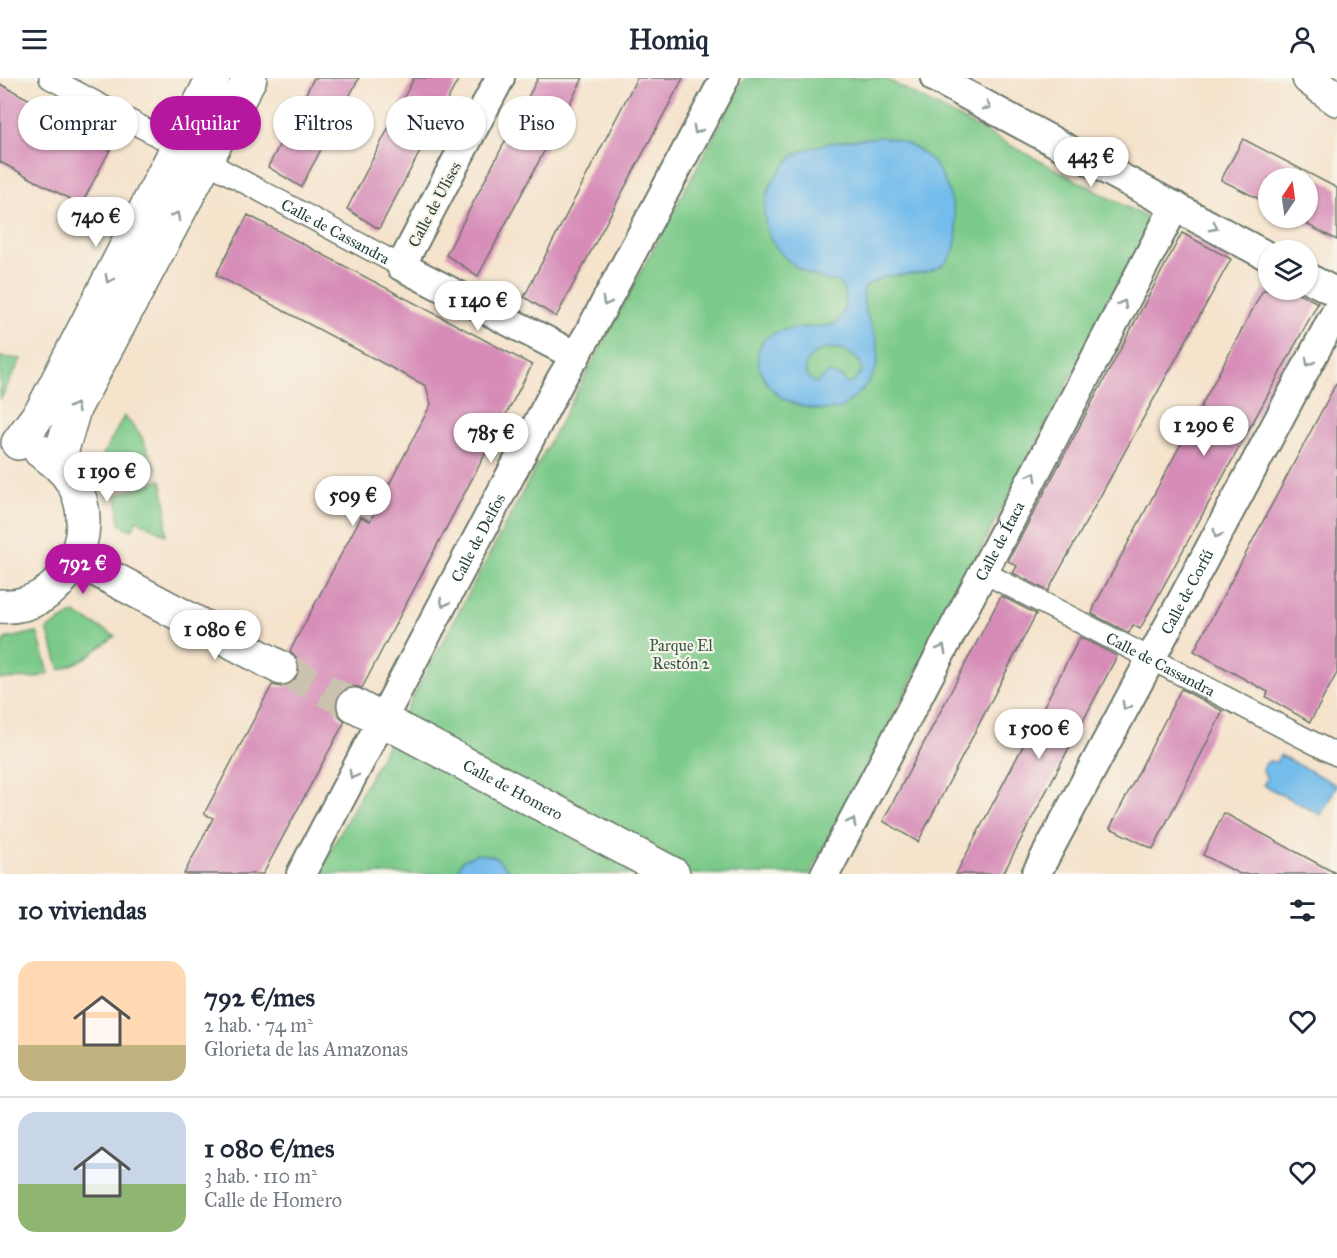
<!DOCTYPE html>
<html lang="es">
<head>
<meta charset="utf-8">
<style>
	:root { --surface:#fff; --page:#f6f6f7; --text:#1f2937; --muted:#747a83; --line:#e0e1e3; --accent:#b5179e }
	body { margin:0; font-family:"IM FELL Great Primer",serif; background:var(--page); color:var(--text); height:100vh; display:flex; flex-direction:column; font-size:22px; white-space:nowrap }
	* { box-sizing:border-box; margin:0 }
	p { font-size:20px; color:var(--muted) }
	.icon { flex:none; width:33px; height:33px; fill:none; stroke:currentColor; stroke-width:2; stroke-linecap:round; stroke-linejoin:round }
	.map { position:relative; height:796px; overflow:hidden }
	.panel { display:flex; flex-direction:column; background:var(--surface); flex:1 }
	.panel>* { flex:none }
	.banner { position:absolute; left:18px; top:18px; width:600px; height:54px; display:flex; gap:12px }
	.needle { width:39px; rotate:13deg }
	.buttons { position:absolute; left:1258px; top:90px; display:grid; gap:12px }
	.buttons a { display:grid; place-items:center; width:60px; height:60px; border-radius:50%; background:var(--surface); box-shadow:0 2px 4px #0004; font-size:30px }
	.price { position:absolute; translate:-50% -51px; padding:0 14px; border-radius:21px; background:#fff; color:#222; font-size:20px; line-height:39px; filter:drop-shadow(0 2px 3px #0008) }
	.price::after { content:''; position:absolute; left:50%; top:36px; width:18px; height:14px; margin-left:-9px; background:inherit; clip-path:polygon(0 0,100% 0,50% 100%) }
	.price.current { background:var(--accent); color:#fff }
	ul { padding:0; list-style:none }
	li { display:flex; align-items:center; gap:18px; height:150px; padding:0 18px }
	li+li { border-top:2px solid var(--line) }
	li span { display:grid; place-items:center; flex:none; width:168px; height:120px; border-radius:18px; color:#555 }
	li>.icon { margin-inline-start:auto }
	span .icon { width:72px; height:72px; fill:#fffc; stroke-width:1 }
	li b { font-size:26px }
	h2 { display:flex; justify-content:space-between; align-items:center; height:72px; padding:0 18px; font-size:26px }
	.chip { padding:0 21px; border-radius:27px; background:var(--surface); box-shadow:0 2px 4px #0004; font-size:21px; line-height:54px }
	.chip.current { background:var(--accent); color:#fff }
	header { display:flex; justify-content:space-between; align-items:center; height:78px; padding:0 18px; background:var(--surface); font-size:27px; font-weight:800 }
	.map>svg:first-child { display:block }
	.green { fill:#7cca8a; stroke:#4e845f; stroke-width:1.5 }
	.water { fill:#73bceb; stroke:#497c90; stroke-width:1.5; fill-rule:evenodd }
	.building { fill:#d68cb7 }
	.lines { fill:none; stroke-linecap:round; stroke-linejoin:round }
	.tertiary-tunnel { stroke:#cac2ae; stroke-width:33; stroke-dasharray:33 16; stroke-linecap:butt }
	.pedestrian-casing { stroke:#6a7769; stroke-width:24 }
	.minor-casing { stroke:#6a7769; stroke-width:32 }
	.tertiary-casing { stroke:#6a7769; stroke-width:36 }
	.pedestrian { stroke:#fff; stroke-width:21 }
	.minor { stroke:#fff; stroke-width:28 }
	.tertiary { stroke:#fff; stroke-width:33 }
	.oneway { stroke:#8f9e9a }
	.labels { text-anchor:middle; stroke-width:4.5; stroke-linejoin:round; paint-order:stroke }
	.street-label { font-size:16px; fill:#1f3d34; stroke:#f7f3e8 }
	.park-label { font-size:16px; fill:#325945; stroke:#f7f3e8 }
</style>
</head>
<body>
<header><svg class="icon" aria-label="menu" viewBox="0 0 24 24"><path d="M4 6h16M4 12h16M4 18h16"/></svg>Homiq<svg class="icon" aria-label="person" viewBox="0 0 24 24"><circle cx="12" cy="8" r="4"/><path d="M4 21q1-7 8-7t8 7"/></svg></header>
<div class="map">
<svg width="1337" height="796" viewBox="0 0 1337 796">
	<rect width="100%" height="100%" fill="#f7f3e8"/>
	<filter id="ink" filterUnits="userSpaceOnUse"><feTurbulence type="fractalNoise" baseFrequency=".0167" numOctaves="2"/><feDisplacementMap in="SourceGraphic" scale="12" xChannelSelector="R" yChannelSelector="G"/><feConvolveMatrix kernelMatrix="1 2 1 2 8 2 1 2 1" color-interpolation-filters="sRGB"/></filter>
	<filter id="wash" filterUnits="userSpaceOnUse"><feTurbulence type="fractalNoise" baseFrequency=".008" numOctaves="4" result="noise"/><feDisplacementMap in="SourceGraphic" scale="24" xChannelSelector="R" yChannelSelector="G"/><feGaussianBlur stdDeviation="1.35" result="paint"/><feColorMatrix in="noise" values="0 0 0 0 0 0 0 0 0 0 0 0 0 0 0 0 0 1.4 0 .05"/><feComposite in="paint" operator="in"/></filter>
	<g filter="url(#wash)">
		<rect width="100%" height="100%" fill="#f5e3cc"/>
		<g class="green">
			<path d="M 745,0 L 884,0 L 1153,143 L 810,796 L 318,796 Z"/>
			<path d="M 0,279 L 21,281 L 0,322 Z"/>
			<path d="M 124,338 L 140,356 L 156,391 L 114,406 L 102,379 Z"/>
			<path d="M 161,402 L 166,426 L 166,457 L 137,442 L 132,452 L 120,446 L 117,417 Z"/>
			<path d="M 74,535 L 115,558 L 83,582 L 60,592 L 47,551 Z"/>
			<path d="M 37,554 L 49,595 L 35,600 L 0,601 L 0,572 L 5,561 Z"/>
		</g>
		<g class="water">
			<path d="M 879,59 C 904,60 931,75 942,98 C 954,124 972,178 933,192 C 907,201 889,190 864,210 C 861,230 869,240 875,258 C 887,291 864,313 840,331 C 822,333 803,331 786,322 C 766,312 744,275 769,258 C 781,249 817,249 832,247 C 847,238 849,218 839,204 C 788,200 743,149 775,100 C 780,92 788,81 797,76 C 820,63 853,62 879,59 ZM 831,270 L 846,272 L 860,284 L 862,292 L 854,304 L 848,306 L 841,299 L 829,295 L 816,305 L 808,300 L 805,291 C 806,278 819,272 831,270 Z"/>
			<path d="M 1280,677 L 1337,707 L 1321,737 L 1263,707 L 1267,701 C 1262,693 1261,689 1269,683 L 1276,684 Z"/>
			<path d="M 476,776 L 494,778 L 513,796 L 455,796 L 463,782 Z"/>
		</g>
		<g id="blocks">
			<g class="building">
				<path d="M 314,0 L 359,0 L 301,109 L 268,89 Z"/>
				<path d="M 414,0 L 459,0 L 379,151 L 347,131 Z"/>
				<path d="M 538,0 L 583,0 L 478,198 L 446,177 Z"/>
				<path d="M 637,0 L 683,0 L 556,239 L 524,219 Z"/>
				<path d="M 0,6 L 113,66 L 81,127 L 0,84 Z"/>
				<path d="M 1243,61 L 1337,110 L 1337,162 L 1308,147 L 1308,100 L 1269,100 L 1269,126 L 1221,102 Z"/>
				<path d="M 248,137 L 532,287 L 362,610 L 353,608 L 344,611 L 338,618 L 335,628 L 338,637 L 345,643 L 263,796 L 184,796 L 213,740 L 204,736 L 272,607 L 282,609 L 290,606 L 297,599 L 300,589 L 297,580 L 290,573 L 361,439 L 370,443 L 431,326 L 426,308 L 216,197 Z"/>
				<path d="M 1182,155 L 1231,181 L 1048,513 L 1013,495 L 1017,488 L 1008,483 Z"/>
				<path d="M 1263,212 L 1293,212 L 1318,225 L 1140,551 L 1133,547 L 1129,555 L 1092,536 L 1095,527 Z"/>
				<path d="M 1337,304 L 1337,595 L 1310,644 L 1266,619 L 1268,614 L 1194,573 Z"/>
				<path d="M 1001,518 L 1036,536 L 918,764 L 883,743 Z"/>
				<path d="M 1080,559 L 1117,578 L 1003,796 L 956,796 Z"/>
				<path d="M 1181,611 L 1223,633 L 1153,771 L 1110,750 Z"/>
				<path d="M 1224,735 L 1337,796 L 1240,796 L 1203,777 Z"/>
			</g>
		</g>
	</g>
	<g filter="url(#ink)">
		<use href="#blocks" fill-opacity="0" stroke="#6a7769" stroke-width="1.5"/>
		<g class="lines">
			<path class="tertiary-tunnel" d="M 281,590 L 354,627"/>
			<g class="pedestrian-casing">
				<g id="pedestrian">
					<path id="s1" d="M 50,0 L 401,188"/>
					<path id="s2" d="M 983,494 L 1337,677"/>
				</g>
			</g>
			<g class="minor-casing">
				<g id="minor">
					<path d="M 500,0 L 401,188 L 576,278"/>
					<path d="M 935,0 L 1269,179"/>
					<path d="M 1308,200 L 1337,215"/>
					<path id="s3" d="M 301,796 L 561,301 L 589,255 L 725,0"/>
					<path id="s4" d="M 825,796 L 1175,128"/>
					<path id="s5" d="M 1036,796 L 1337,232"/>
				</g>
			</g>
			<g class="tertiary-casing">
				<g id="tertiary">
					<path d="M 1309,0 L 1337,21"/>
					<path d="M 18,365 L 43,331 L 213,0"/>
					<path d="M 58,385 L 74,331 L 250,0"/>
					<path d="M 76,481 L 281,590"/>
					<path d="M 0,528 C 62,533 103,457 73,405 C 65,391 53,382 40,373"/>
					<path id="s6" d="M 354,627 L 673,796"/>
				</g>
			</g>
			<use href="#pedestrian" class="pedestrian"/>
			<use href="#minor" class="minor"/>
			<use href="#tertiary" class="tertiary"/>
		</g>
		<defs><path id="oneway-chevron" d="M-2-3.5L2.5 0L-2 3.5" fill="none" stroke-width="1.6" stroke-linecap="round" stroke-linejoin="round" transform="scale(1.5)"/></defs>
		<g class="oneway">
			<use href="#oneway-chevron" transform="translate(987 28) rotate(28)"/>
			<use href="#oneway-chevron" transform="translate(697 52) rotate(118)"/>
			<use href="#oneway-chevron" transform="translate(176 138) rotate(-62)"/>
			<use href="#oneway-chevron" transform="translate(1214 149) rotate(28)"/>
			<use href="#oneway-chevron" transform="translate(109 201) rotate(117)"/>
			<use href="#oneway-chevron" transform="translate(606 224) rotate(118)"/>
			<use href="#oneway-chevron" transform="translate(1123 226) rotate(-62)"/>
			<use href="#oneway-chevron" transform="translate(1309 284) rotate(118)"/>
			<use href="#oneway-chevron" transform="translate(75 329) rotate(-64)"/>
			<use href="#oneway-chevron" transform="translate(1033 398) rotate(-62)"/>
			<use href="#oneway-chevron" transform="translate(1217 456) rotate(118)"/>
			<use href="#oneway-chevron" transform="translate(444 525) rotate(118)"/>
			<use href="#oneway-chevron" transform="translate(942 571) rotate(-62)"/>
			<use href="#oneway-chevron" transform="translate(1126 628) rotate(118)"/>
			<use href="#oneway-chevron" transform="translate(353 697) rotate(118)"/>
			<use href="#oneway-chevron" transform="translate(852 744) rotate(-63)"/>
		</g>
	</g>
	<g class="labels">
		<g class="street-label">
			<text transform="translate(434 126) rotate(-62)" y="6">Calle de Ulises</text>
			<text dy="6" stroke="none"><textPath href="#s1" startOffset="324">Calle de Cassandra</textPath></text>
			<text dy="6" stroke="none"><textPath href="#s3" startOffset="380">Calle de Delfos</textPath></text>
			<text dy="6" stroke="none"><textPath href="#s4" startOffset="376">Calle de Ítaca</textPath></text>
			<text dy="6" stroke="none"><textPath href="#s5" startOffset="320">Calle de Corfú</textPath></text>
			<text dy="6" stroke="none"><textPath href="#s2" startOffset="200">Calle de Cassandra</textPath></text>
			<text dy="6" stroke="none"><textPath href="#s6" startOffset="180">Calle de Homero</textPath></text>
		</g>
		<g class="park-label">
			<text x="681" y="573">Parque El<tspan x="681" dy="18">Restón 2</tspan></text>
		</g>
	</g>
</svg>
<div class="buttons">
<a><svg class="needle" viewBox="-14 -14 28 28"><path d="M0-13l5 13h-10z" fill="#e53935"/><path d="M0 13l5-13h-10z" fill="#747a83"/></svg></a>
<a><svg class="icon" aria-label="layers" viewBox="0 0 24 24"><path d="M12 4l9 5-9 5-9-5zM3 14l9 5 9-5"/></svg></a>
</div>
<b class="price" style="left:1091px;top:110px">443 €</b>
<b class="price" style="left:96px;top:170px">740 €</b>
<b class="price" style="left:478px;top:254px">1 140 €</b>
<b class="price" style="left:1204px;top:379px">1 290 €</b>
<b class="price" style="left:491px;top:386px">785 €</b>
<b class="price" style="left:107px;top:425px">1 190 €</b>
<b class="price" style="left:353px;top:449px">509 €</b>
<b class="price current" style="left:83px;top:517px">792 €</b>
<b class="price" style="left:215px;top:583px">1 080 €</b>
<b class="price" style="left:1039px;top:682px">1 500 €</b>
<div class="banner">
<a class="chip">Comprar</a>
<a class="chip current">Alquilar</a>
<a class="chip">Filtros</a>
<a class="chip">Nuevo</a>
<a class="chip">Piso</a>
</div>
</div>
<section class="panel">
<h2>10 viviendas<svg class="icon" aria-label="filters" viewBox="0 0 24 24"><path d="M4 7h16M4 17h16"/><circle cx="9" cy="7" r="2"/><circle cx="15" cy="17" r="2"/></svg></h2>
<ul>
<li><span style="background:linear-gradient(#ffd9b3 70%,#c2b280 0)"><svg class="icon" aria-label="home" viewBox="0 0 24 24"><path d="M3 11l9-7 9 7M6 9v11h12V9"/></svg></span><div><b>792 €/mes</b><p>2 hab. · 74 m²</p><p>Glorieta de las Amazonas</p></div><svg class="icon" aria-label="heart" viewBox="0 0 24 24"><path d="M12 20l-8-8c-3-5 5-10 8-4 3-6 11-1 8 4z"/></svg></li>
<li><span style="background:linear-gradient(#c9d6e8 60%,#8fb573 0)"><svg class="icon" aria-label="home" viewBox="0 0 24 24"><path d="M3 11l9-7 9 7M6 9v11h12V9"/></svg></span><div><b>1 080 €/mes</b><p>3 hab. · 110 m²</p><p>Calle de Homero</p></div><svg class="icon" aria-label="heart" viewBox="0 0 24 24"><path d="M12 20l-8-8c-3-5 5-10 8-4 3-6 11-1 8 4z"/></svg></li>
</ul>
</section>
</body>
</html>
